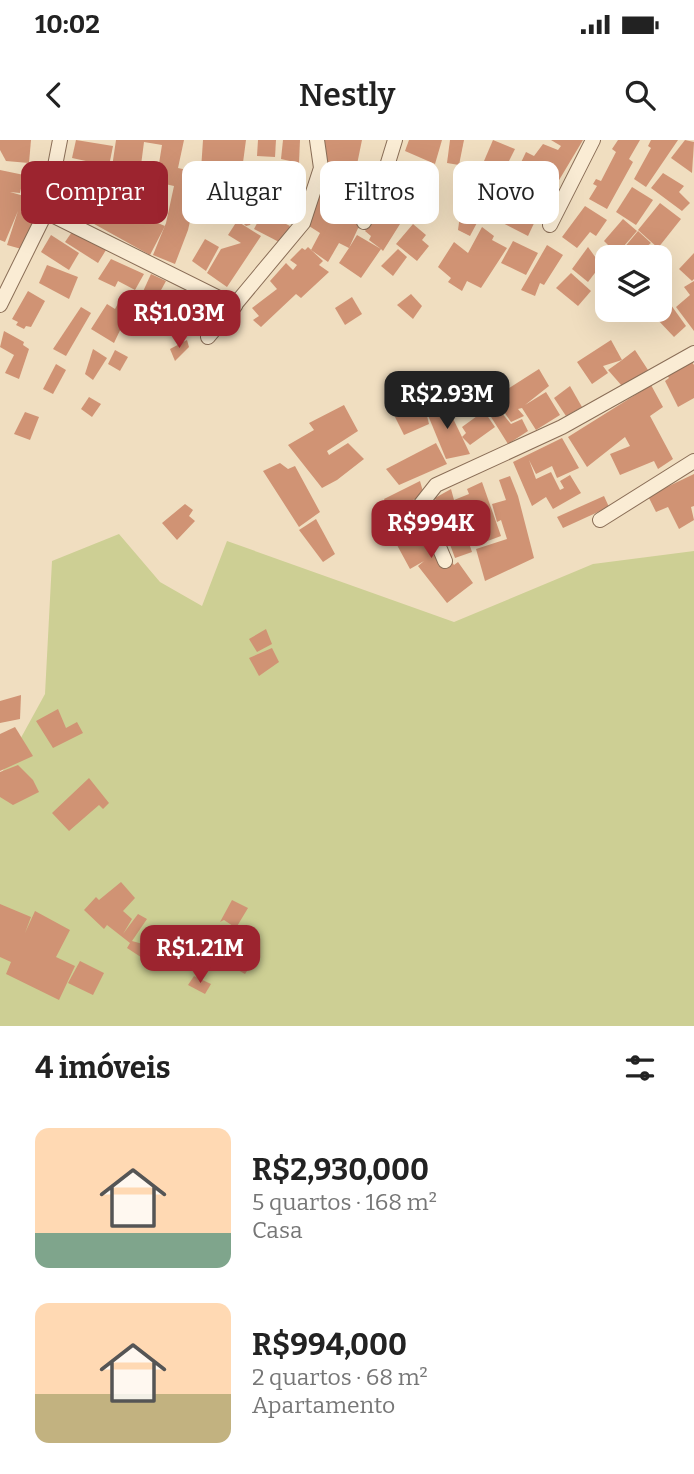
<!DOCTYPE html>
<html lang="pt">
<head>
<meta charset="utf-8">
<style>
	:root { --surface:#fff; --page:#f2f2f2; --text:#222; --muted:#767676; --accent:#9c242f }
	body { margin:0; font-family:Bitter,serif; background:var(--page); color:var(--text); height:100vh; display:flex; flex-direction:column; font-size:26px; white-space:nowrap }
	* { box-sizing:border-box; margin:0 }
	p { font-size:23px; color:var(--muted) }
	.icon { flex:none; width:38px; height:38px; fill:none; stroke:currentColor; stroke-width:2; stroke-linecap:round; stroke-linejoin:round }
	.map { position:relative; height:886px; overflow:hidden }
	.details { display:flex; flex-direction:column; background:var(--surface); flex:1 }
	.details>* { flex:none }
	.guide { position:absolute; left:21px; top:21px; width:653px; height:63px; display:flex; gap:14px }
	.buttons { position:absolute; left:595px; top:105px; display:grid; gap:14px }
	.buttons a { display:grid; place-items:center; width:77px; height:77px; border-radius:14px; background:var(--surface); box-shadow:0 7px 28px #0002; font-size:35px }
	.price { position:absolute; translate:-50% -60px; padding:0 16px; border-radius:14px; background:var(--accent); color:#fff; font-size:23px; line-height:46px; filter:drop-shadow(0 2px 4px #0008) }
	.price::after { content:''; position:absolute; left:50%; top:42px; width:21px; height:16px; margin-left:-10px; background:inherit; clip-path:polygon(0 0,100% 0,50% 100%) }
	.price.on { background:#222; color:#fff }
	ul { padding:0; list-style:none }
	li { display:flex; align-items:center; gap:21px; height:175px; padding:0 35px }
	li span { display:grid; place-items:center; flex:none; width:196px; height:140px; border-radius:14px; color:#555 }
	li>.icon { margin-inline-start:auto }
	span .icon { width:84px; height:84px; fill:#fffc; stroke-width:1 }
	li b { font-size:30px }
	h2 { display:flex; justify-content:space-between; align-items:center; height:84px; padding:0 35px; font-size:30px }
	.chip { padding:0 24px; border-radius:14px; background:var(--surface); box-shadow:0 7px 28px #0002; font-size:24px; line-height:63px }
	.chip.on { background:var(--accent); color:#fff }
	.status { display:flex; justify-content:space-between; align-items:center; height:49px; padding:0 35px; background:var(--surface); direction:ltr }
	.status svg { height:19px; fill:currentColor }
	header { display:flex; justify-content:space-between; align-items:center; height:91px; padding:0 35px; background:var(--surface); font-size:32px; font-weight:600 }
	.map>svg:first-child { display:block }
	.green { fill:#cdcf94 }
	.building { fill:#d09374 }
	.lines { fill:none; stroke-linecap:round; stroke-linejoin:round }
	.service-casing { stroke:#8a6e57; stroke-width:16 }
	.service { stroke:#faecd4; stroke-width:14 }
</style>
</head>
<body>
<div class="status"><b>10:02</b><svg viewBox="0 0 49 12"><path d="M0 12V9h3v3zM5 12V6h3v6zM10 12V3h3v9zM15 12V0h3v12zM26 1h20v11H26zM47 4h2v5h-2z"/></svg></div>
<header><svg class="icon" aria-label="back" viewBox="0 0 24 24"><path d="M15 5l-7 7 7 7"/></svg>Nestly<svg class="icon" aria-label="search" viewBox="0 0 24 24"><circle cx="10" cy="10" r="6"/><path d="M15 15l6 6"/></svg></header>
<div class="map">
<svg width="694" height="886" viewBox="0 0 694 886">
	<rect width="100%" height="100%" fill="#f0dec0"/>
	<path class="green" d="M 119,394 L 160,442 L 202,466 L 227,401 L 454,482 L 593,424 L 694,411 L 694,886 L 0,886 L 0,636 L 45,554 L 52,421 Z"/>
	<g class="building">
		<path d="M 0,0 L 31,0 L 29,23 L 6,21 L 0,10 Z"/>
		<path d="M 76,0 L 113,6 L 109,26 L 72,18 Z"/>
		<path d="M 116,0 L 184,0 L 178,28 L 201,33 L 188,90 L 175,124 L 153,115 L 166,83 L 174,46 L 156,42 L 162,5 L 144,2 L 140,33 L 112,27 Z"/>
		<path d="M 203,0 L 246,0 L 242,30 L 236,29 L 232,60 L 212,57 L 217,31 L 201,30 Z"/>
		<path d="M 258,0 L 276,0 L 275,17 L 257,16 Z"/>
		<path d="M 283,0 L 300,0 L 299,23 L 281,19 Z"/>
		<path d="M 325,0 L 362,0 L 354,39 L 374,43 L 370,60 L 348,56 L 370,62 L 349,108 L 357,95 L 381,109 L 369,100 L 371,96 L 365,91 L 403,44 L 416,55 L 397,80 L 400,84 L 383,111 L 381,109 L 361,138 L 339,123 L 349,108 L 339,103 L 328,122 L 311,110 L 320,93 L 309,86 L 321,50 Z"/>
		<path d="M 409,0 L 442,0 L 435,24 L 405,11 Z"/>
		<path d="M 450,0 L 464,0 L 459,25 L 447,23 Z"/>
		<path d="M 493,0 L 515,9 L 504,31 L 484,21 Z"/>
		<path d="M 551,0 L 583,0 L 543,67 L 529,59 L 524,70 L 537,77 L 528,96 L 493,78 L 507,48 L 521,55 L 523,52 L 527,39 L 516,33 L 526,12 L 534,16 L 543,4 L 558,10 L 561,6 Z"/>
		<path d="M 618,0 L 640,0 L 629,19 L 633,22 L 607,69 L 589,59 L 597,46 L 593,44 L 596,39 L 601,41 L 616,12 L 612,9 Z"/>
		<path d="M 651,0 L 678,0 L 646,47 L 634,39 L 651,8 L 648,6 Z"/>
		<path d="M 685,0 L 694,2 L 692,33 L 671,18 Z"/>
		<path d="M 253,26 L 279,30 L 276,47 L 250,40 Z"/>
		<path d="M 0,30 L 24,35 L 20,53 L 10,52 L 24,56 L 21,72 L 39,78 L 25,110 L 7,105 L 18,71 L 5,102 L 0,100 Z"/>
		<path d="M 284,32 L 298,35 L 294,52 L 280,50 Z"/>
		<path d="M 663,33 L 684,46 L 679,52 L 690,63 L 682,71 L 651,48 Z"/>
		<path d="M 479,36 L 497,45 L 470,96 L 458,90 L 460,75 Z"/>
		<path d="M 260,47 L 271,52 L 263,70 L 252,66 Z"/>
		<path d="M 632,47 L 653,60 L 636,85 L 616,72 Z"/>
		<path d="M 276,51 L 288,56 L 280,76 L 268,71 Z"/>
		<path d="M 65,52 L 105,63 L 106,60 L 135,77 L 136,74 L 165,86 L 150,115 L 60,65 Z"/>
		<path d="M 660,63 L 681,79 L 658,108 L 638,90 Z"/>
		<path d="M 585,66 L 607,80 L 596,96 L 590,92 L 577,108 L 562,97 Z"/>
		<path d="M 251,67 L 258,71 L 250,85 L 246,86 L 243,83 L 247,74 L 243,72 Z"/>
		<path d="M 263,72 L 290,86 L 281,103 L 254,89 Z"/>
		<path d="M 623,79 L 637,91 L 617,114 L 604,101 Z"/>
		<path d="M 237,81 L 261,96 L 227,147 L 207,133 L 221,109 L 241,103 L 228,95 Z"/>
		<path d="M 413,84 L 426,95 L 422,100 L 429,106 L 417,121 L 396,104 Z"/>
		<path d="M 482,87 L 494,96 L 492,100 L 507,108 L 481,148 L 467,141 L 462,151 L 448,142 L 451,138 L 438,127 L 454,102 L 468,113 Z"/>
		<path d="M 74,89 L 106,110 L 98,123 L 65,102 Z"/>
		<path d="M 638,91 L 651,103 L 634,117 L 623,109 Z"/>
		<path d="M 51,95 L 79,113 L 69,130 L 41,112 Z"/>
		<path d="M 205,99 L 219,107 L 206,131 L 192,121 Z"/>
		<path d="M 513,101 L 538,113 L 526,135 L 501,123 Z"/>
		<path d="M 547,105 L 563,115 L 544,145 L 540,143 L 535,156 L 521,150 Z"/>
		<path d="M 308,107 L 323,121 L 319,125 L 329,132 L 301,158 L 296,154 L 261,187 L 253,180 L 259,176 L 252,168 L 277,149 L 270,141 L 286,123 L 293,130 L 297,125 L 290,120 L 302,108 L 305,110 Z"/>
		<path d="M 588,107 L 601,125 L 588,142 L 572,129 Z"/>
		<path d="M 398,109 L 407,117 L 393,136 L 381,126 Z"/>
		<path d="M 694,113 L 694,139 L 692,141 L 679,129 Z"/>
		<path d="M 111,119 L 144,134 L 135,150 L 118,141 L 115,147 L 98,139 Z"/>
		<path d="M 47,125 L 78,137 L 69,159 L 39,143 Z"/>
		<path d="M 571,133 L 591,151 L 578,166 L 556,148 Z"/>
		<path d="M 151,134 L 166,141 L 148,174 L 135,169 Z"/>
		<path d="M 694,141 L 694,191 L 676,167 L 690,155 L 684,147 Z"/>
		<path d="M 28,151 L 45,161 L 31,187 L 26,186 L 24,189 L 16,185 L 18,182 L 12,179 Z"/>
		<path d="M 411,154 L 422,166 L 413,179 L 397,165 Z"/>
		<path d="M 352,157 L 362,174 L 345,185 L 335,168 Z"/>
		<path d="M 121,158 L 133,163 L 114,203 L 91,189 L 107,164 L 115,169 Z"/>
		<path d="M 209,158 L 222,169 L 203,186 L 197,179 L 200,174 L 198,171 Z"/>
		<path d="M 671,165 L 686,186 L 674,197 L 656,178 Z"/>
		<path d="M 81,167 L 91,173 L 66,216 L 53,209 Z"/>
		<path d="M 4,191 L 24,202 L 23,205 L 29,209 L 19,239 L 5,233 L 14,215 L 0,207 Z"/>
		<path d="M 187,200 L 189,207 L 175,221 L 170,209 Z"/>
		<path d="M 611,200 L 622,220 L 635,210 L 648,230 L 622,246 L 608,230 L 622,220 L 603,226 L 608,233 L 592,244 L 577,222 Z"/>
		<path d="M 93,209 L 107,218 L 93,240 L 85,234 Z"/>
		<path d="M 115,210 L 128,217 L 120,231 L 108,224 Z"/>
		<path d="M 691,221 L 694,225 L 694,258 L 678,267 L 665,241 L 669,238 L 667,235 Z"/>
		<path d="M 56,224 L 66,230 L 53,254 L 43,249 Z"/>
		<path d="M 539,229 L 549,246 L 525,265 L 546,252 L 560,275 L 536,290 L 522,268 L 518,269 L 524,276 L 511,282 L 497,262 L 509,255 L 506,250 Z"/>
		<path d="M 651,245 L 663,267 L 650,276 L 673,319 L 658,329 L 654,321 L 620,335 L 610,314 L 630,306 L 625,297 L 587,327 L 568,297 Z"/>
		<path d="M 570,246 L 582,267 L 566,276 L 554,258 Z"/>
		<path d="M 89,257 L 101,264 L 92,277 L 81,269 Z"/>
		<path d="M 444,260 L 462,297 L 470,314 L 446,319 L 425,268 Z"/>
		<path d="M 344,265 L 358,291 L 327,311 L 329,315 L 348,303 L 364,319 L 337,340 L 322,348 L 288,305 L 314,290 L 309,283 Z"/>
		<path d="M 495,265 L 511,284 L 522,279 L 528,291 L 508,304 L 486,269 Z"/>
		<path d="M 425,268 L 429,284 L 404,295 L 395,277 Z"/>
		<path d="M 484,271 L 495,287 L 470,305 L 462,297 L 466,293 L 462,287 Z"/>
		<path d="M 25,272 L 39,277 L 30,300 L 14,294 Z"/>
		<path d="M 562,298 L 579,328 L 557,338 L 552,326 L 536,334 L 529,320 L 536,339 L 551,332 L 560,350 L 564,348 L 560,341 L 570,335 L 581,353 L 553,369 L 546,357 L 532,366 L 513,322 Z"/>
		<path d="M 436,303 L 447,324 L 399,345 L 386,329 Z"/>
		<path d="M 280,323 L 288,329 L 295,326 L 320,372 L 299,387 L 263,331 Z"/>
		<path d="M 694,334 L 694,366 L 691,367 L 694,380 L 679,389 L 668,367 L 656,372 L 648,356 Z"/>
		<path d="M 510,336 L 518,356 L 534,418 L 485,441 L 476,409 L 507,399 L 501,380 L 497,382 L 492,364 L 506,360 L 499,340 Z"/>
		<path d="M 420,341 L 424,355 L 409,362 L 418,375 L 394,383 L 384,359 Z"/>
		<path d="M 482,342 L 501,396 L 485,402 L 482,395 L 468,400 L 472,412 L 455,418 L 439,375 L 457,369 L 439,375 L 435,358 L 451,349 L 454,360 L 469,354 L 467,349 Z"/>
		<path d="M 604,356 L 609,367 L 563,388 L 557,377 Z"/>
		<path d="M 185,364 L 193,370 L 189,376 L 195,381 L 177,400 L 162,383 Z"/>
		<path d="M 316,379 L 335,414 L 323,422 L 299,390 Z"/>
		<path d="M 421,380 L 454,425 L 458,422 L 473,443 L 447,463 L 418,426 L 424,421 L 410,429 L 391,394 Z"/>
		<path d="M 266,489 L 272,504 L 257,512 L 249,499 Z"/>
		<path d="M 272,508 L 279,522 L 259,536 L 249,518 Z"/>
		<path d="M 21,555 L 20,579 L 0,583 L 0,561 Z"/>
		<path d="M 58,569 L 66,588 L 77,582 L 83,593 L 53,608 L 36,581 Z"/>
		<path d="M 15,587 L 33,616 L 0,631 L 0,594 Z"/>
		<path d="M 18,625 L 33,640 L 39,652 L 13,665 L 0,657 L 0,632 Z"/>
		<path d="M 89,638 L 109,663 L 103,669 L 99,665 L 69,691 L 52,673 Z"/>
		<path d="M 121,742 L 135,758 L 123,771 L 132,779 L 123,794 L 138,774 L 147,779 L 132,801 L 157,808 L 150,823 L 127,808 L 130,803 L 107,785 L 104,789 L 84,770 L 96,757 L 99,760 Z"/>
		<path d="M 232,760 L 248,768 L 236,788 L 224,780 L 220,782 Z"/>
		<path d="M 0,764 L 31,777 L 25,793 L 35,771 L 70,790 L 56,817 L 75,826 L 59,860 L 6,834 L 11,822 L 0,817 Z"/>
		<path d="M 169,789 L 181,794 L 162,830 L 151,824 Z"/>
		<path d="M 244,806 L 258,814 L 245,834 L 231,826 Z"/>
		<path d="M 80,821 L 104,833 L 93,855 L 68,843 Z"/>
		<path d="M 194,836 L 211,844 L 205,854 L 188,845 Z"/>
	</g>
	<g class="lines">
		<g class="service-casing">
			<g id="service">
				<path d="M 46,72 L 235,166"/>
				<path d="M 364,82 L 383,39 L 395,0"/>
				<path d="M 550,85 L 593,0"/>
				<path d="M 0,165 L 46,72 L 60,0"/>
				<path d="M 208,197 L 303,83 L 321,28 L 317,0"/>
				<path d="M 600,380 L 694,321"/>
				<path d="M 445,421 L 421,364 L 436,345 L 562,287 L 694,213"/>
			</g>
		</g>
		<use href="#service" class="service"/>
	</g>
</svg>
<div class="buttons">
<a><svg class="icon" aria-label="layers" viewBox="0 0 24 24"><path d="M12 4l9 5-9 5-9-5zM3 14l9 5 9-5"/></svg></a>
</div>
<b class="price" style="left:179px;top:210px">R$1.03M</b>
<b class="price on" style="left:447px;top:291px">R$2.93M</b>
<b class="price" style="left:431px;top:420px">R$994K</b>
<b class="price" style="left:200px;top:845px">R$1.21M</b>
<div class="guide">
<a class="chip on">Comprar</a>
<a class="chip">Alugar</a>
<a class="chip">Filtros</a>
<a class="chip">Novo</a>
</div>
</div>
<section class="details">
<h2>4 imóveis<svg class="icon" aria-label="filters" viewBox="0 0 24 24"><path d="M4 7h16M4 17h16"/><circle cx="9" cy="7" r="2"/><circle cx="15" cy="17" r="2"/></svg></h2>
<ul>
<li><span style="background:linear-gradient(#ffd9b3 75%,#7fa58c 0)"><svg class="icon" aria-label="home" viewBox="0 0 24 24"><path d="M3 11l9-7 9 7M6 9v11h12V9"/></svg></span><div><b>R$2,930,000</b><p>5 quartos · 168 m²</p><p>Casa</p></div></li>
<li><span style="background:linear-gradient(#ffd9b3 65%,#c2b280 0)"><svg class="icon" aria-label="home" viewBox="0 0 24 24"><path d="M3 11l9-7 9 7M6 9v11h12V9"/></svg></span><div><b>R$994,000</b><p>2 quartos · 68 m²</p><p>Apartamento</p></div></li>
</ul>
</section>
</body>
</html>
